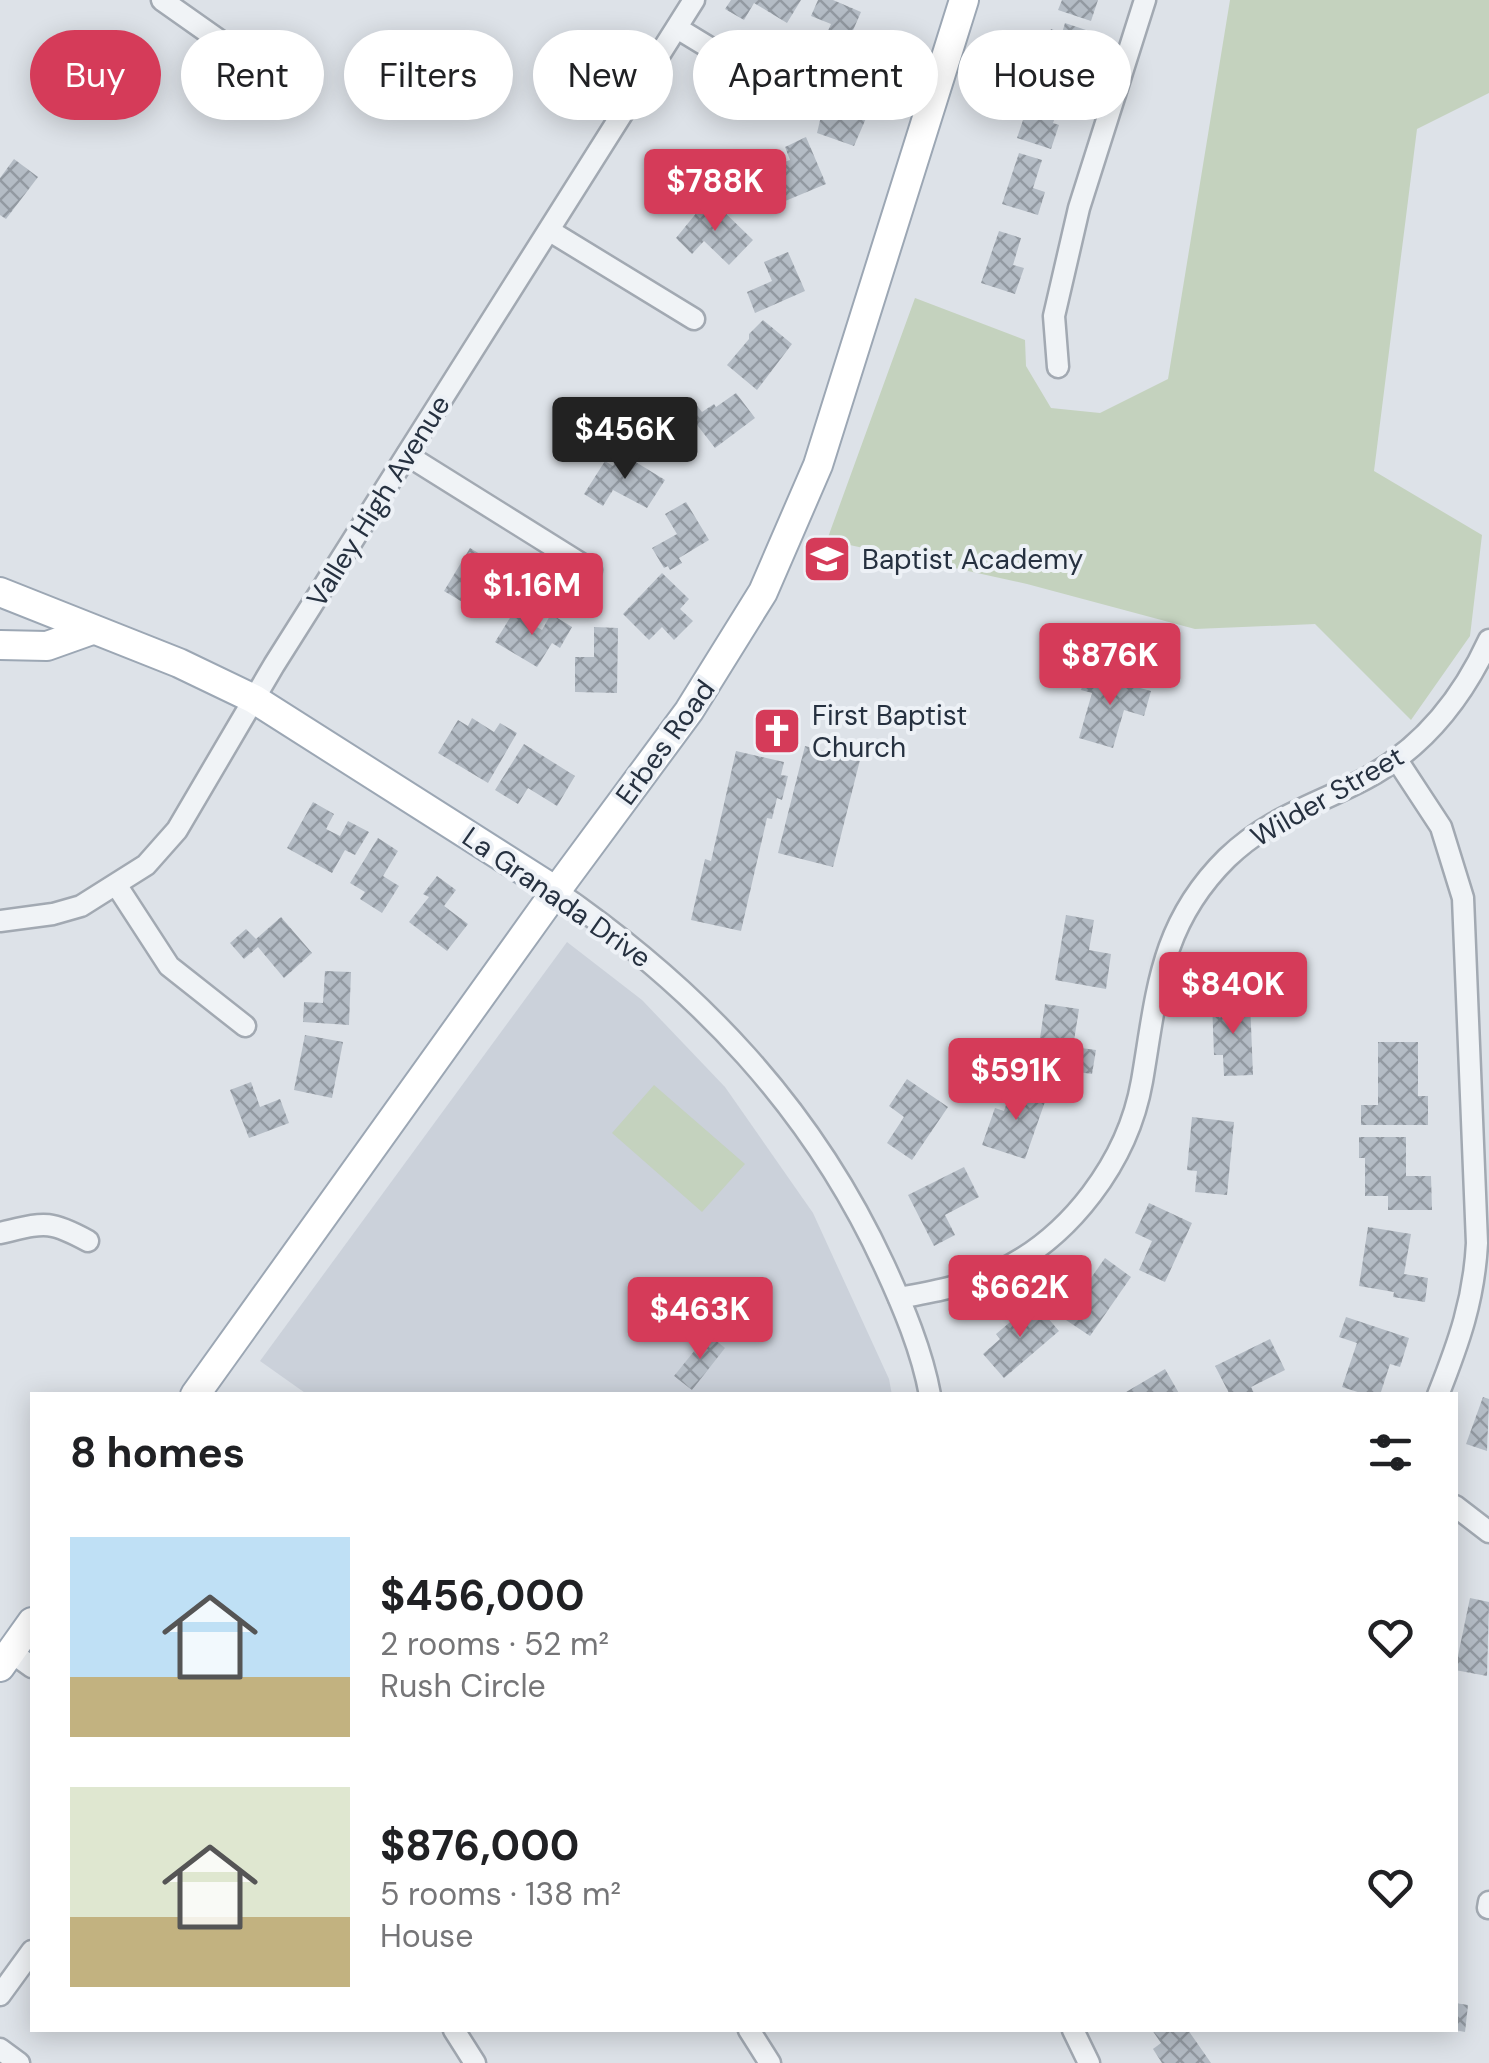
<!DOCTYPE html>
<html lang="en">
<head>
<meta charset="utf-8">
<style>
	:root { --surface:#fff; --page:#f2f2f2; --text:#202124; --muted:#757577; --accent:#d53b59 }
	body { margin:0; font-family:"DM Sans",sans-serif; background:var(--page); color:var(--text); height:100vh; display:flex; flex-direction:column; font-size:38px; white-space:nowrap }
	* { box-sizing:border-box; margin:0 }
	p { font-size:32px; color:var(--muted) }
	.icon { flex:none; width:55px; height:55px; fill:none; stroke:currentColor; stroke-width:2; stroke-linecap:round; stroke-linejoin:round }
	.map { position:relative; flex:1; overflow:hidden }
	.drawer { position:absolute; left:30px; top:1392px; width:1428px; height:640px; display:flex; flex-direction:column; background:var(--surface); border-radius:0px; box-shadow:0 5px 25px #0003 }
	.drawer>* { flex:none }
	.guide { position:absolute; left:30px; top:30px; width:1430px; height:90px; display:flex; gap:20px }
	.price { position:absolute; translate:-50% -85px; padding:0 22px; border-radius:10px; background:var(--accent); color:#fff; font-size:32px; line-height:65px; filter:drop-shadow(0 2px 5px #0008) }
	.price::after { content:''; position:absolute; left:50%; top:60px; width:30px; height:22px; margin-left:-15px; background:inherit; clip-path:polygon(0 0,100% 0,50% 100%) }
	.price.selected { background:#222; color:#fff }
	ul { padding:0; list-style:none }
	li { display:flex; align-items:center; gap:30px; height:250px; padding:0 40px }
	li span { display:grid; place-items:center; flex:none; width:280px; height:200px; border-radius:0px; color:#555 }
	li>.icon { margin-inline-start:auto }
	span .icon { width:120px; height:120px; fill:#fffc; stroke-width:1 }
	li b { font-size:42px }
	h2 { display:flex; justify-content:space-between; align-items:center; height:120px; padding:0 40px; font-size:42px }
	.chip { padding:0 35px; border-radius:45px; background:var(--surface); box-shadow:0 5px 25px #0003; font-size:35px; line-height:90px }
	.chip.selected { background:var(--accent); color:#fff }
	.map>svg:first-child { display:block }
	.built { fill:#cbd1da }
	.grass { fill:#c4d2be }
	.building { fill:url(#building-cross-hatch) }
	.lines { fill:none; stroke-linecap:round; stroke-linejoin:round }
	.minor-casing { stroke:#a2a9b2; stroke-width:25 }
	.major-casing { stroke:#9ca7b4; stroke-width:32 }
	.minor { stroke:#f0f3f6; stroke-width:20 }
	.major { stroke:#fff; stroke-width:28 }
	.labels { text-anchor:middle; stroke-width:8; stroke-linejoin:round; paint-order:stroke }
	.street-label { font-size:28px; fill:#263140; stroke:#edf1f6 }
	.poi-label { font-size:28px; fill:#263140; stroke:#edf1f6; text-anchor:start }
</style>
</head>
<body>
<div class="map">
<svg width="1489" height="2063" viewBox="0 0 1489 2063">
	<defs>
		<pattern id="building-cross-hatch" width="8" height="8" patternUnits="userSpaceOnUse" patternTransform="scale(2.5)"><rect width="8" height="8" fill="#b4bcc5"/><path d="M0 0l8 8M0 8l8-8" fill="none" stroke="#9299a1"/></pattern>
	</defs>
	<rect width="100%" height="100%" fill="#dde2e8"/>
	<path class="built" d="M 567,942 L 642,1000 L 725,1087 L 813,1213 L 889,1379 L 892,1395 L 308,1395 L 260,1361 Z"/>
	<g class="grass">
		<path d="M 1230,0 L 1489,0 L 1489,93 L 1417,129 L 1374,471 L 1482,535 L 1470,636 L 1411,720 L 1315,624 L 1195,629 L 1027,584 L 827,540 L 915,298 L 1025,340 L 1026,366 L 1051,408 L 1100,413 L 1168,379 Z"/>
		<path d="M 654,1085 L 745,1164 L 702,1212 L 612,1133 Z"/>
	</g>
	<g class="building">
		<path d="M 731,0 L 801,0 L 787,23 L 754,3 L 744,20 L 725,9 Z"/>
		<path d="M 818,0 L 833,0 L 861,12 L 840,60 L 819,51 L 831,24 L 811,16 Z"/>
		<path d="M 1062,0 L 1098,0 L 1091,21 L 1058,10 Z"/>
		<path d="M 1065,23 L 1089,31 L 1072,86 L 1037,74 L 1051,29 L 1062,33 Z"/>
		<path d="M 840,79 L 877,93 L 854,146 L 817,133 L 822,112 L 828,111 Z"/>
		<path d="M 1045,88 L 1068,96 L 1062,114 L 1057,112 L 1053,123 L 1059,125 L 1051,149 L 1017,138 L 1032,93 L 1043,96 Z"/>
		<path d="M 806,137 L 826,184 L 778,204 L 767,178 L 757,181 L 747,158 L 769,149 L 776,165 L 790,160 L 785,147 Z"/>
		<path d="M 1019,153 L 1042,160 L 1033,188 L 1045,192 L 1038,215 L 1002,204 Z"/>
		<path d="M 14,159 L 38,177 L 6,219 L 0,215 L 0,178 Z"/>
		<path d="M 718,206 L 753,240 L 729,265 L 704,241 L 692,254 L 676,238 L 698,211 L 701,214 L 708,207 L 713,211 Z"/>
		<path d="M 999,231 L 1021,238 L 1013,265 L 1024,268 L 1015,294 L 981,283 Z"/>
		<path d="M 788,252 L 805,291 L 755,313 L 747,292 L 772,281 L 764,262 Z"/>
		<path d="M 763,320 L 792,344 L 757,390 L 727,365 L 749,339 L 749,334 Z"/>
		<path d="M 736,393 L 755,418 L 715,448 L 694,421 L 687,426 L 674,409 L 690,397 L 702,412 L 714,404 L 716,407 Z"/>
		<path d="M 621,453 L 665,480 L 647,508 L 613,490 L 603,506 L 584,494 L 605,461 L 613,466 Z"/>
		<path d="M 686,502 L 709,540 L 679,558 L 682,563 L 670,570 L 668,566 L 664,568 L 652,548 L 677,534 L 665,514 Z"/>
		<path d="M 470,548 L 490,560 L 483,571 L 497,579 L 505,566 L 526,578 L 514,600 L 504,593 L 489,618 L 444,591 Z"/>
		<path d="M 662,573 L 689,599 L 680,609 L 693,621 L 674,640 L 662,627 L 649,640 L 623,614 Z"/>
		<path d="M 513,613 L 542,630 L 551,614 L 572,627 L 560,648 L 552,643 L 537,667 L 495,642 Z"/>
		<path d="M 594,627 L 618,628 L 617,693 L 575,692 L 575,657 L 594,657 Z"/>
		<path d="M 1086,673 L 1151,691 L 1144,716 L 1124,710 L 1113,748 L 1079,738 L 1092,693 L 1081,690 Z"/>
		<path d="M 764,717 L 788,724 L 781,750 L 757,744 Z"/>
		<path d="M 472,718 L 494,732 L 500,723 L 517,733 L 488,783 L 438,753 L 458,720 L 468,726 Z"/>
		<path d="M 524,744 L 575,776 L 557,806 L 528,788 L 518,804 L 495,790 Z"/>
		<path d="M 805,746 L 860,760 L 833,867 L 778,853 Z"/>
		<path d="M 736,751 L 784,762 L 781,775 L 788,776 L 782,800 L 777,798 L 772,819 L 767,818 L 741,931 L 691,920 L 705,859 L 711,861 Z"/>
		<path d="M 313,802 L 334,814 L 326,829 L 340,836 L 348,821 L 369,832 L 355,855 L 345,850 L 332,873 L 287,848 Z"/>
		<path d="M 378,838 L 398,851 L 383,876 L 399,886 L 382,913 L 360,899 L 365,892 L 350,883 Z"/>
		<path d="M 437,876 L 456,890 L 444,906 L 468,924 L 447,951 L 409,922 L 429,897 L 423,894 Z"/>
		<path d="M 1066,915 L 1094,920 L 1089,950 L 1111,954 L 1106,989 L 1055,980 Z"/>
		<path d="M 281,917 L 312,953 L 284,978 L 258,947 L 244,959 L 230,943 L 246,929 L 256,939 Z"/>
		<path d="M 325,971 L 351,972 L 349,1025 L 303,1022 L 304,1002 L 323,1003 Z"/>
		<path d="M 1250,1001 L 1253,1075 L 1224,1076 L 1223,1055 L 1214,1055 L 1212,1002 Z"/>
		<path d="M 1045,1004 L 1079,1009 L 1073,1047 L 1096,1050 L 1092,1074 L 1036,1066 Z"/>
		<path d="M 305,1035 L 343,1042 L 332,1098 L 294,1090 Z"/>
		<path d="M 1378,1042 L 1418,1042 L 1418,1096 L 1428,1096 L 1428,1125 L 1361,1125 L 1361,1105 L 1378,1105 Z"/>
		<path d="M 907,1079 L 948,1107 L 912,1160 L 887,1143 L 904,1117 L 889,1106 Z"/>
		<path d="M 251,1082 L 260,1107 L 280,1099 L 289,1123 L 249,1138 L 230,1090 Z"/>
		<path d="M 1021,1084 L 1048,1093 L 1025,1159 L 982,1145 L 995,1108 L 1004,1111 L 1009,1096 L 1016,1098 Z"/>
		<path d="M 1192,1117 L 1234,1122 L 1227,1195 L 1195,1192 L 1197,1171 L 1187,1170 Z"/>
		<path d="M 1359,1137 L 1406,1137 L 1406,1176 L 1431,1176 L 1432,1210 L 1388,1210 L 1388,1196 L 1365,1196 L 1365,1158 L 1359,1158 Z"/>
		<path d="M 964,1167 L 979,1197 L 945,1215 L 955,1235 L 934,1246 L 908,1195 Z"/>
		<path d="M 1149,1203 L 1192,1223 L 1165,1282 L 1139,1270 L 1152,1241 L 1135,1233 Z"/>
		<path d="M 1368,1227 L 1411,1234 L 1404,1274 L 1428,1278 L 1425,1302 L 1393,1297 L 1394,1292 L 1359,1286 Z"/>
		<path d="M 1105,1258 L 1131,1277 L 1090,1336 L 1063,1318 Z"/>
		<path d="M 1034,1302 L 1059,1331 L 1004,1378 L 983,1354 L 1000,1339 L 996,1334 Z"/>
		<path d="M 1346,1317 L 1409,1338 L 1400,1367 L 1390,1364 L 1380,1395 L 1367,1395 L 1342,1387 L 1357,1343 L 1339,1337 Z"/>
		<path d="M 708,1334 L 725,1348 L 692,1390 L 674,1376 Z"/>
		<path d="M 1270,1339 L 1285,1370 L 1251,1387 L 1255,1395 L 1230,1395 L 1215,1366 Z"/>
		<path d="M 1165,1369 L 1180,1395 L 1121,1395 Z"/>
		<path d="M 1483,1397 L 1489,1399 L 1487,1451 L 1466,1444 Z"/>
		<path d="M 1470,1598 L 1489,1602 L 1487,1676 L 1455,1670 Z"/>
		<path d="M 1455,2003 L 1468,2005 L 1465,2032 L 1455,2030 Z"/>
		<path d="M 1152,2030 L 1188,2030 L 1211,2063 L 1162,2063 L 1153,2049 L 1161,2043 Z"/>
	</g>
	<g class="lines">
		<g class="minor-casing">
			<g id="minor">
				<path d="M 162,0 L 298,96"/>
				<path d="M 677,28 L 774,87"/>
				<path d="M 550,231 L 694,319"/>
				<path d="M 1058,367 L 1054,316 L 1079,208 L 1145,0"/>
				<path d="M 407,455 L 591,570"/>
				<path d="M 1397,760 L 1441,827 L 1463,898 L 1477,1243 C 1474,1300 1459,1342 1438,1395"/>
				<path d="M 117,886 L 169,966 L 245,1026"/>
				<path d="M 556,891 C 698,989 811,1107 884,1265 C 903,1306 922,1351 930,1395"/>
				<path d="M 0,921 L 53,914 L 81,906 L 146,865 L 177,830 L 274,665 L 694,0"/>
				<path d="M 0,1233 C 44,1223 48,1219 88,1241"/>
				<path d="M 899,1298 C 932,1292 964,1286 995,1273 C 1070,1239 1128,1161 1142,1081 C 1157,994 1159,925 1227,858 C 1271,816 1314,806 1365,779 C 1423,748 1462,699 1489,640"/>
				<path d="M 1455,1506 L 1489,1532"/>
				<path d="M 11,1652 L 32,1667"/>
				<path d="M 1488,1908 L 1489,1902"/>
				<path d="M 0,1995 L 32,1951"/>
				<path d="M 454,2030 L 475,2063"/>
				<path d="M 749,2030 L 770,2063"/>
				<path d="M 1073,2030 L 1089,2063"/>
				<path d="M 0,2049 L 19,2063"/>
			</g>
		</g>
		<g class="major-casing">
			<g id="major">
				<path d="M 0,592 L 179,663 L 254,699 L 556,891"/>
				<path d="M 0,645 L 47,646 L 92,630"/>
				<path d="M 195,1395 L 556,891 L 689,711 L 763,592 L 818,465 L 964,0"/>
				<path d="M 0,1667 L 32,1622"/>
			</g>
		</g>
		<use href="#minor" class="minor"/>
		<use href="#major" class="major"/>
	</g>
	<defs>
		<g id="school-square" transform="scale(2.5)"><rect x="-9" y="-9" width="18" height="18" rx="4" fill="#d53b59" stroke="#edf1f6"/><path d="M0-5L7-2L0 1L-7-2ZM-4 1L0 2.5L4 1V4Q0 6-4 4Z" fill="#fff"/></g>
		<g id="church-square" transform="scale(2.5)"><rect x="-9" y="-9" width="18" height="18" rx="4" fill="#d53b59" stroke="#edf1f6"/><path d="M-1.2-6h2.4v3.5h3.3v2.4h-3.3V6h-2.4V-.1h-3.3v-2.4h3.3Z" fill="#fff"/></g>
	</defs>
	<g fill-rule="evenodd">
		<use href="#school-square" x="827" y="559"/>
		<use href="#church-square" x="777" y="731"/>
	</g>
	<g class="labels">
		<g class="street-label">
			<text transform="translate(378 501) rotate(-58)" y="10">Valley High Avenue</text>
			<text transform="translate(665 742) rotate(-54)" y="10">Erbes Road</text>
			<text transform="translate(1327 796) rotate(-30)" y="10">Wilder Street</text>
			<text transform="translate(557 897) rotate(35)" y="10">La Granada Drive</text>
		</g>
		<g class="poi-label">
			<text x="862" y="569">Baptist Academy</text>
			<text x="812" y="725">First Baptist<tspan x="812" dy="32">Church</tspan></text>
		</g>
	</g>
</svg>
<b class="price" style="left:715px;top:234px">$788K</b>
<b class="price selected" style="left:625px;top:482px">$456K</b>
<b class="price" style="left:532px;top:638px">$1.16M</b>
<b class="price" style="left:1110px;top:708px">$876K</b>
<b class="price" style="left:1233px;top:1037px">$840K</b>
<b class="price" style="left:1016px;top:1123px">$591K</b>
<b class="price" style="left:1020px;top:1340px">$662K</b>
<b class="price" style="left:700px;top:1362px">$463K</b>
<div class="guide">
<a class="chip selected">Buy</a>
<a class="chip">Rent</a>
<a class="chip">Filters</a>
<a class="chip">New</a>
<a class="chip">Apartment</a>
<a class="chip">House</a>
</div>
<section class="drawer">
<h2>8 homes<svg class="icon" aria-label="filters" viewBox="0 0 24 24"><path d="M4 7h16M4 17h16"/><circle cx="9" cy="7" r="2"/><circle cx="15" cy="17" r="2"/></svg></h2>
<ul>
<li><span style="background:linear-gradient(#bfe0f5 70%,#c2b280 0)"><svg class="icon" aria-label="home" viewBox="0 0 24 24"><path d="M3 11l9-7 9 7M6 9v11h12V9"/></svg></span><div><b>$456,000</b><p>2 rooms · 52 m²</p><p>Rush Circle</p></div><svg class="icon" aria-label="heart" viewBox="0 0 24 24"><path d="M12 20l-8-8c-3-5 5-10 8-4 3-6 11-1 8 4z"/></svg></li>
<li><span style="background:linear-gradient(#dfe7d0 65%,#c2b280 0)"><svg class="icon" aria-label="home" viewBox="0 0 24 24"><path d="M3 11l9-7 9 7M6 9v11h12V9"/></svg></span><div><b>$876,000</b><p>5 rooms · 138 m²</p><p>House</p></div><svg class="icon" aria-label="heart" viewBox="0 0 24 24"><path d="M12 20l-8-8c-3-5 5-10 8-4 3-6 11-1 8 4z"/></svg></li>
</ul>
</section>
</div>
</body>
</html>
